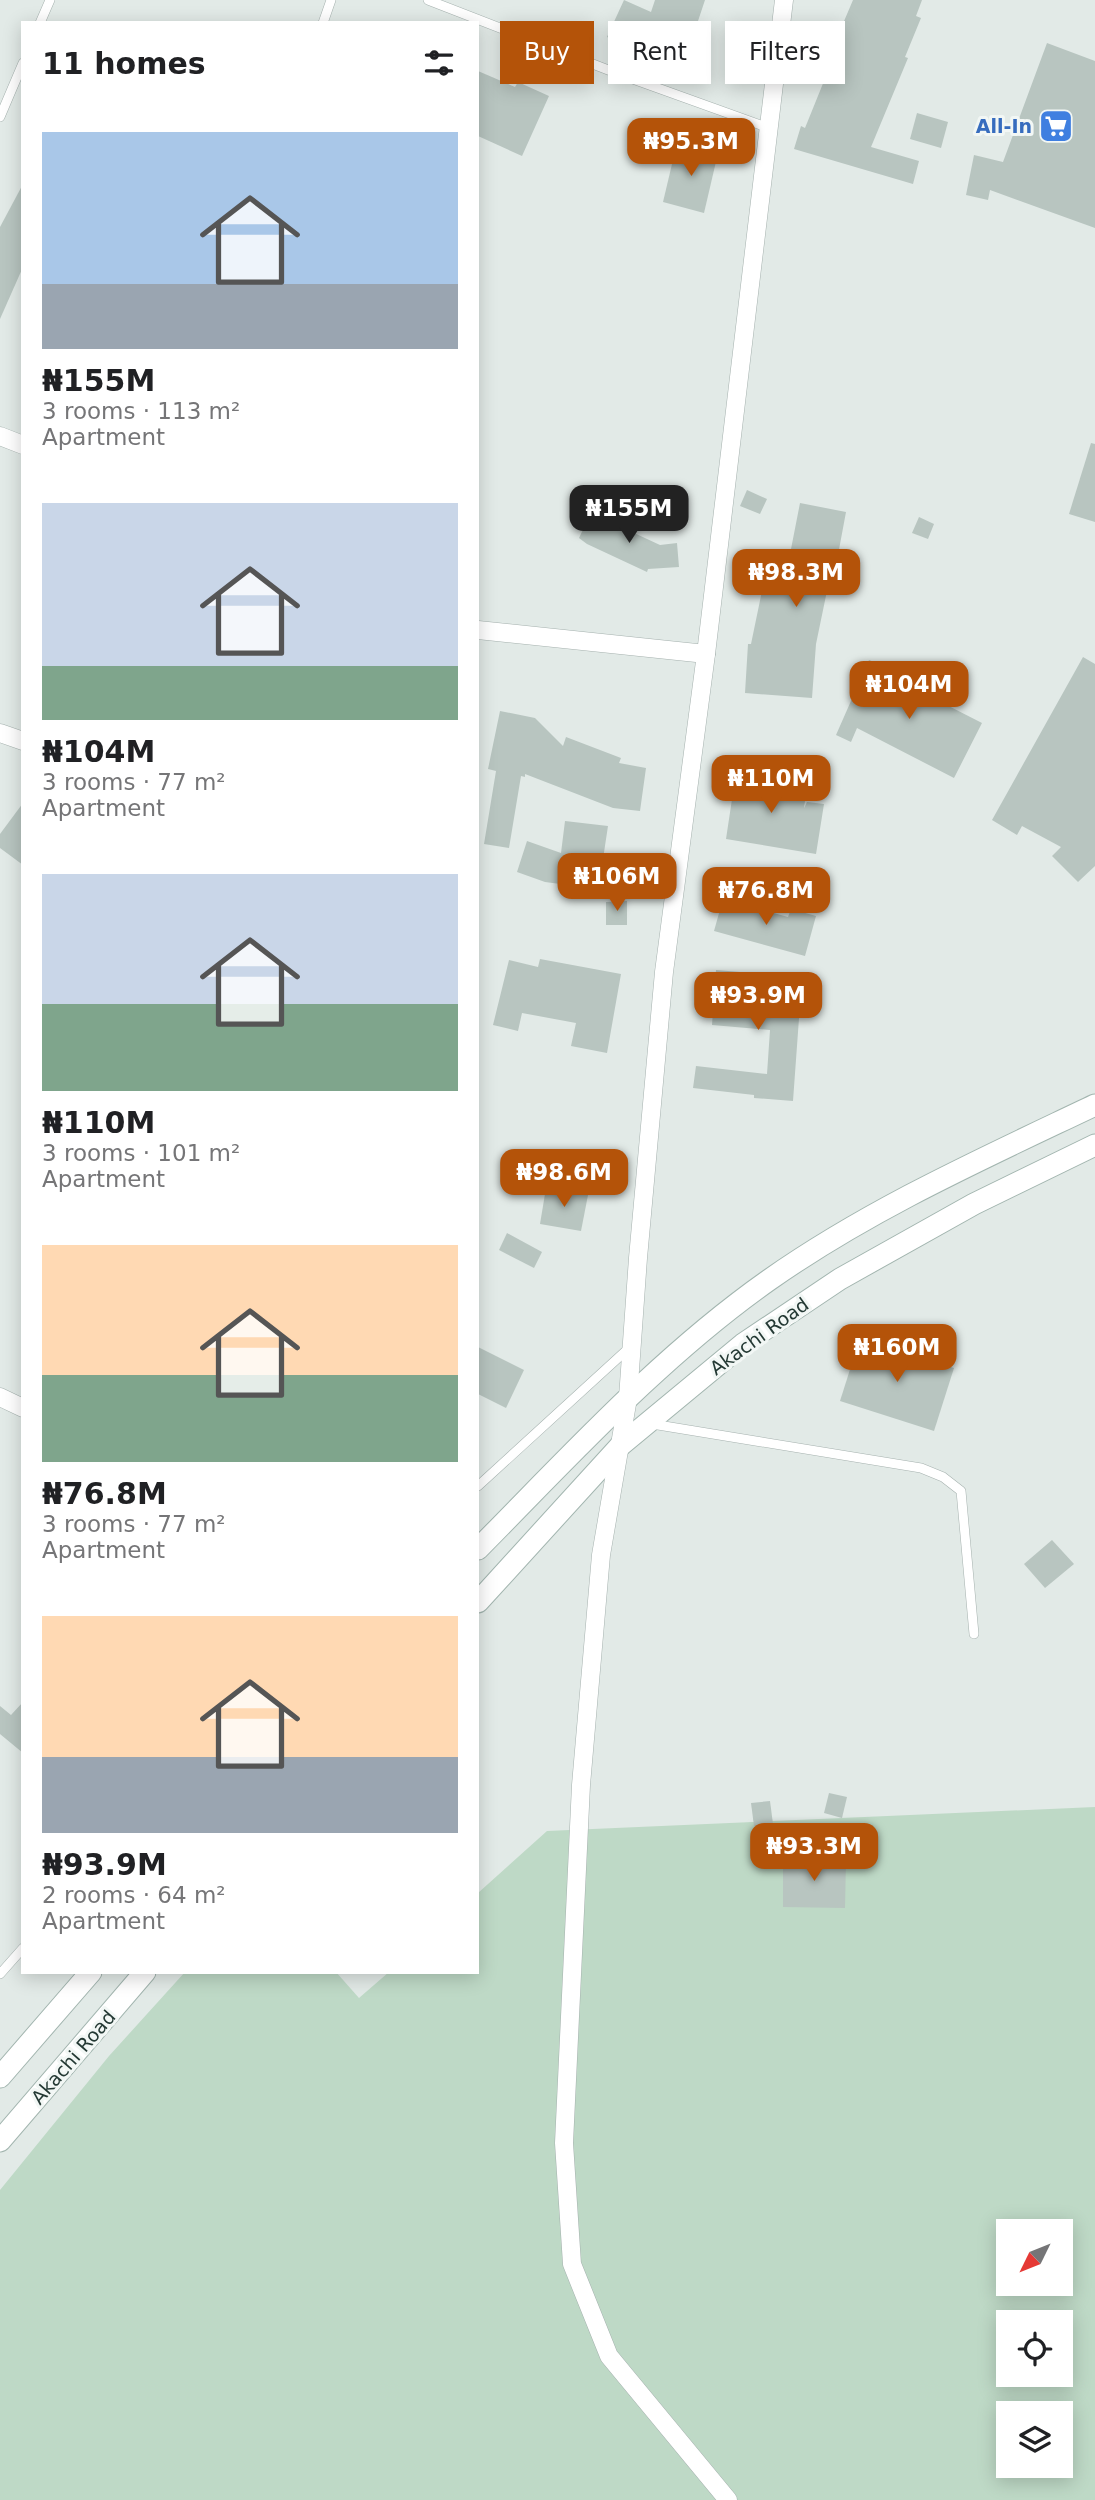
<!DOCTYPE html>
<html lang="en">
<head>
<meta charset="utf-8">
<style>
	:root { --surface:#fff; --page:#f6f6f6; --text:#202124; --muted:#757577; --accent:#b45309 }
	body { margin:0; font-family:"DejaVu Sans",sans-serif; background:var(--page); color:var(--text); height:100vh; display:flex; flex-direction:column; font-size:26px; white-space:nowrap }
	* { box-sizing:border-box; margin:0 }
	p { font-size:23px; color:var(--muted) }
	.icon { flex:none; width:38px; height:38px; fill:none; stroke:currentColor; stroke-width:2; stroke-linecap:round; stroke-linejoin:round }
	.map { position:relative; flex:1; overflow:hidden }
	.panel { position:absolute; left:21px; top:21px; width:458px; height:1953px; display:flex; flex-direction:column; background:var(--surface); border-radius:0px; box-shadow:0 4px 18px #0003 }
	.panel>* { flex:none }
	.guide { position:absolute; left:500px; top:21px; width:488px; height:63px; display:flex; gap:14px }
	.needle { width:46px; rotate:227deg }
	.tools { position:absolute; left:996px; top:2219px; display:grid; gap:14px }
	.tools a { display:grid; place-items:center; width:77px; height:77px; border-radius:0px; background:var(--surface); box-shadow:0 4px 18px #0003; font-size:35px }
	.price { position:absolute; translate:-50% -60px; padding:0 16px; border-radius:14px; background:var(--accent); color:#fff; font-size:23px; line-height:46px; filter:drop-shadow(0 2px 4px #0008) }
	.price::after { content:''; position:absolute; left:50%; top:42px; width:21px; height:16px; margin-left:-10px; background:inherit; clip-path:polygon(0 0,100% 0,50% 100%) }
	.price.active { background:#222; color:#fff }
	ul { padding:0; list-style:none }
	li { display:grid; align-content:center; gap:14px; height:371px; padding:0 21px }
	li span { display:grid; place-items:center; height:217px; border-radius:0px; color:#555 }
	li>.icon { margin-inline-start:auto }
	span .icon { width:126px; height:126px; fill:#fffc; stroke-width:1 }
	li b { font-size:30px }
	h2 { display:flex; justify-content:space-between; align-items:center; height:84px; padding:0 21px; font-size:30px }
	.tag { padding:0 24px; border-radius:0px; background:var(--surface); box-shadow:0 4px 18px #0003; font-size:24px; line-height:63px }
	.tag.active { background:var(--accent); color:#fff }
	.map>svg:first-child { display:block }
	.green { fill:#bed9c6; fill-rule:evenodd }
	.building { fill:#b8c5c0 }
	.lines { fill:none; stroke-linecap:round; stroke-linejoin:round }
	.lane-casing { stroke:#a5b1ae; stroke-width:10 }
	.street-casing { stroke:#a5b1ae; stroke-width:19 }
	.secondary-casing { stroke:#a2b5af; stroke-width:23 }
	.lane { stroke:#fff; stroke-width:9 }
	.street { stroke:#fff; stroke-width:18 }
	.secondary { stroke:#fff; stroke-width:21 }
	.labels { text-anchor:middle; stroke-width:6; stroke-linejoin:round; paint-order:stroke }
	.shop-label { font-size:19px; font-weight:bold; fill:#366cbe; stroke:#f2f7f5; text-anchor:end }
	.street-label { font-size:19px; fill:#243934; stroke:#f2f7f5 }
</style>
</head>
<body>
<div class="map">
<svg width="1095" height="2500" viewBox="0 0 1095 2500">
	<rect width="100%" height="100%" fill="#e2eae7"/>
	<path class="green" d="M 1095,1807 L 1095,2500 L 0,2500 L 0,2190 L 109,2056 L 185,1972 L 336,1972 L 359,1998 L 389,1972 L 478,1972 L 478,1893 L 547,1831 ZM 1008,2231 L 1060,2231 L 1060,2284 L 1008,2284 ZM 1008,2322 L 1060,2322 L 1060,2375 L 1008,2375 ZM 1008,2413 L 1060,2413 L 1060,2466 L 1008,2466 Z"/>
	<g class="building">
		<path d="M 624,0 L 651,12 L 655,0 L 705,0 L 693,36 L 680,32 L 665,60 L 635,43 L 632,49 L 607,37 Z"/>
		<path d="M 853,0 L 922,0 L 916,16 L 921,18 L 905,57 L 908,58 L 871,147 L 919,161 L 913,184 L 794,149 L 801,126 L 805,128 L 843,34 L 839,33 Z"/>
		<path d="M 1047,43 L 1095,61 L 1095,228 L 990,190 L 988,200 L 966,195 L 974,155 L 1003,162 Z"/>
		<path d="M 478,71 L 515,87 L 518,82 L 549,96 L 522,156 L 478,136 Z"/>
		<path d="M 917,113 L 948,122 L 941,148 L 910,139 Z"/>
		<path d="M 677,143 L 718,153 L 704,213 L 663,202 Z"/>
		<path d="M 23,184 L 23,267 L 0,319 L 0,227 Z"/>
		<path d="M 1091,443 L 1095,444 L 1095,522 L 1069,514 Z"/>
		<path d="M 747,490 L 767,499 L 760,514 L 740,506 Z"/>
		<path d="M 800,503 L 846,512 L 832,587 L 828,586 L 816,644 L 812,698 L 745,693 L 748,644 L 751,644 L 763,586 L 783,590 Z"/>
		<path d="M 591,513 L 660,545 L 677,543 L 679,567 L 648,569 L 647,572 L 587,544 L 579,538 Z"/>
		<path d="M 919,517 L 934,524 L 928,539 L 912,533 Z"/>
		<path d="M 1083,657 L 1095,664 L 1095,866 L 1078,882 L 1052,856 L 1061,847 L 1022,826 L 1017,835 L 992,820 Z"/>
		<path d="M 869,660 L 884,666 L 882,672 L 982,723 L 954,778 L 857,728 L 851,742 L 836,735 Z"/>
		<path d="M 500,711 L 535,718 L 563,746 L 566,737 L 621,758 L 619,763 L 646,768 L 640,811 L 613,808 L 525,774 L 525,777 L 521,776 L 509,848 L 484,844 L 496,771 L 488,769 Z"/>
		<path d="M 737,766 L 777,772 L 773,796 L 805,801 L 804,808 L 807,802 L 824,804 L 816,854 L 726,839 Z"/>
		<path d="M 23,803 L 23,865 L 0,848 L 0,834 Z"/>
		<path d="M 565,821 L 608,826 L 603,859 L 610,860 L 606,890 L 545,882 L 517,872 L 527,841 L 561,853 Z"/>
		<path d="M 723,899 L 788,917 L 791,909 L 816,916 L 805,956 L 714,931 Z"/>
		<path d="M 627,901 L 627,925 L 606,925 L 606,902 Z"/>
		<path d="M 540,959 L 621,974 L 607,1053 L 571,1046 L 576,1023 L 522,1013 L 518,1031 L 493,1025 L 509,960 L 538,967 Z"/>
		<path d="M 716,970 L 802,977 L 793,1101 L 754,1098 L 754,1095 L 693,1088 L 696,1066 L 767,1074 L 770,1030 L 712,1025 Z"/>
		<path d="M 546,1188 L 588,1195 L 581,1231 L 540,1224 Z"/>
		<path d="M 507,1233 L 542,1252 L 534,1268 L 499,1250 Z"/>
		<path d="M 860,1338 L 954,1368 L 934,1431 L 840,1401 Z"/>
		<path d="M 478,1347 L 524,1370 L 506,1408 L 478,1394 Z"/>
		<path d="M 1052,1540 L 1074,1564 L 1045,1588 L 1024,1564 Z"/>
		<path d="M 23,1702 L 23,1753 L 0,1734 L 0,1706 L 11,1715 Z"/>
		<path d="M 829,1793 L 847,1797 L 842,1818 L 824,1813 Z"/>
		<path d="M 770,1801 L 773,1824 L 754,1826 L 751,1803 Z"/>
		<path d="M 783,1859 L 846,1860 L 845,1908 L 783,1907 Z"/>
	</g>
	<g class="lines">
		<g class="lane-casing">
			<g id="lane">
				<path d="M 428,0 L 616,73 L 769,128"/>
				<path d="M 40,23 L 50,0"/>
				<path d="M 323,23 L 331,0"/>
				<path d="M 0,117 L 23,63"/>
				<path d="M 652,1424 L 921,1468 L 943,1477 L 961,1491 L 974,1634"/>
				<path d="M 478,1486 L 629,1348"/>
				<path d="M 0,1974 L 23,1948"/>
			</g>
		</g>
		<g class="street-casing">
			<g id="street">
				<path d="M 0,436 L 23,445"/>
				<path d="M 478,630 L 706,654"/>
				<path d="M 0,733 L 23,741"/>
				<path d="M 0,1397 L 23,1408"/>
				<path d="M 728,2500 L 609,2356 L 572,2264 L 564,2143 L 581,1785 L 601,1555 L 628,1398 L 638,1258 L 664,972 L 706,654 L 784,0"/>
			</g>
		</g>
		<g class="secondary-casing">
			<g id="secondary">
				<path d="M 478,1549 C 571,1455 661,1356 769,1280 C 870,1209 984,1158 1095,1105"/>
				<path d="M 478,1602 L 621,1445 L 743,1344 L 840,1279 L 974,1204 L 1095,1145"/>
				<path d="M 0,2077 L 91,1972"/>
				<path d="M 0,2141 L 145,1972"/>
			</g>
		</g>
		<use href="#lane" class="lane"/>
		<use href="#street" class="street"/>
		<use href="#secondary" class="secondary"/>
	</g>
	<defs>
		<g id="supermarket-square" transform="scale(1.75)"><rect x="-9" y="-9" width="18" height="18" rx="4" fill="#3f7fe0" stroke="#f2f7f5"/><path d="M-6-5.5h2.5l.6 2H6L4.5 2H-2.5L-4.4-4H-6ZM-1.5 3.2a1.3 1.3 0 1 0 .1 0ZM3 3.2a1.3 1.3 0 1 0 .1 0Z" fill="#fff"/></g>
	</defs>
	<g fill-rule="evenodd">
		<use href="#supermarket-square" x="1056" y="126"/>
	</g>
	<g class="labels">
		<g class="shop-label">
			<text x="1032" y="133">All-In</text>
		</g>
		<g class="street-label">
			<text transform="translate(759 1336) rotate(-36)" y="7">Akachi Road</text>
			<text transform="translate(73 2057) rotate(-49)" y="7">Akachi Road</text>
		</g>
	</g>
</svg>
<div class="tools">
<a><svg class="needle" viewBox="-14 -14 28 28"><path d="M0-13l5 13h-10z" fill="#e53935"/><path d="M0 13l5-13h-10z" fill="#757577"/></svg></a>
<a><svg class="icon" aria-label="locate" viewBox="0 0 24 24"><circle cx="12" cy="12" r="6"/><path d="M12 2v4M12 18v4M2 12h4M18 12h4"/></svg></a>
<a><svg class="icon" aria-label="layers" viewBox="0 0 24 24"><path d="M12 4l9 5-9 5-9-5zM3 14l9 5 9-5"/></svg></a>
</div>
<b class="price" style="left:691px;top:178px">₦95.3M</b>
<b class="price active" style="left:629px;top:545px">₦155M</b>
<b class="price" style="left:796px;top:609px">₦98.3M</b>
<b class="price" style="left:909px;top:721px">₦104M</b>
<b class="price" style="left:771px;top:815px">₦110M</b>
<b class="price" style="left:617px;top:913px">₦106M</b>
<b class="price" style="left:766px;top:927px">₦76.8M</b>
<b class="price" style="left:758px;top:1032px">₦93.9M</b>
<b class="price" style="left:564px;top:1209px">₦98.6M</b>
<b class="price" style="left:897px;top:1384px">₦160M</b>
<b class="price" style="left:814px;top:1883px">₦93.3M</b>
<div class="guide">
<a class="tag active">Buy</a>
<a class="tag">Rent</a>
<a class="tag">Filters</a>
</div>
<section class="panel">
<h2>11 homes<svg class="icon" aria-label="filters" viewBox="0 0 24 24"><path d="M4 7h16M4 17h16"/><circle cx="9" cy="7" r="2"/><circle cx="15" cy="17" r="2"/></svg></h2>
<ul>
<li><span style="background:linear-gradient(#a9c7e8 70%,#9aa5b1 0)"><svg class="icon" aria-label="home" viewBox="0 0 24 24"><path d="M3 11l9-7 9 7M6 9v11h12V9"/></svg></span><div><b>₦155M</b><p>3 rooms · 113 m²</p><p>Apartment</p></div></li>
<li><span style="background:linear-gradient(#c9d6e8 75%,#7fa58c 0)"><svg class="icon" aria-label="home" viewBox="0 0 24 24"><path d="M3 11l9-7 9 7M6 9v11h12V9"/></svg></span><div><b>₦104M</b><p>3 rooms · 77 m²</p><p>Apartment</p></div></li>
<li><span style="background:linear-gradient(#c9d6e8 60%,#7fa58c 0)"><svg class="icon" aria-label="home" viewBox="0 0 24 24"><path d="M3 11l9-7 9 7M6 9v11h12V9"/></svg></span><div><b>₦110M</b><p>3 rooms · 101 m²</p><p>Apartment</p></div></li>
<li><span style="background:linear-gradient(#ffd9b3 60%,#7fa58c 0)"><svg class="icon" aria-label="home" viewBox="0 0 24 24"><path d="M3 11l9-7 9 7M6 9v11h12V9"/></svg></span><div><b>₦76.8M</b><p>3 rooms · 77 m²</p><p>Apartment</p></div></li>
<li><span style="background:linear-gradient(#ffd9b3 65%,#9aa5b1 0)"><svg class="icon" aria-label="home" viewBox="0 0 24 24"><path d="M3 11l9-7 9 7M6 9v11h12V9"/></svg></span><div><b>₦93.9M</b><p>2 rooms · 64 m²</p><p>Apartment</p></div></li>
</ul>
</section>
</div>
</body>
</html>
